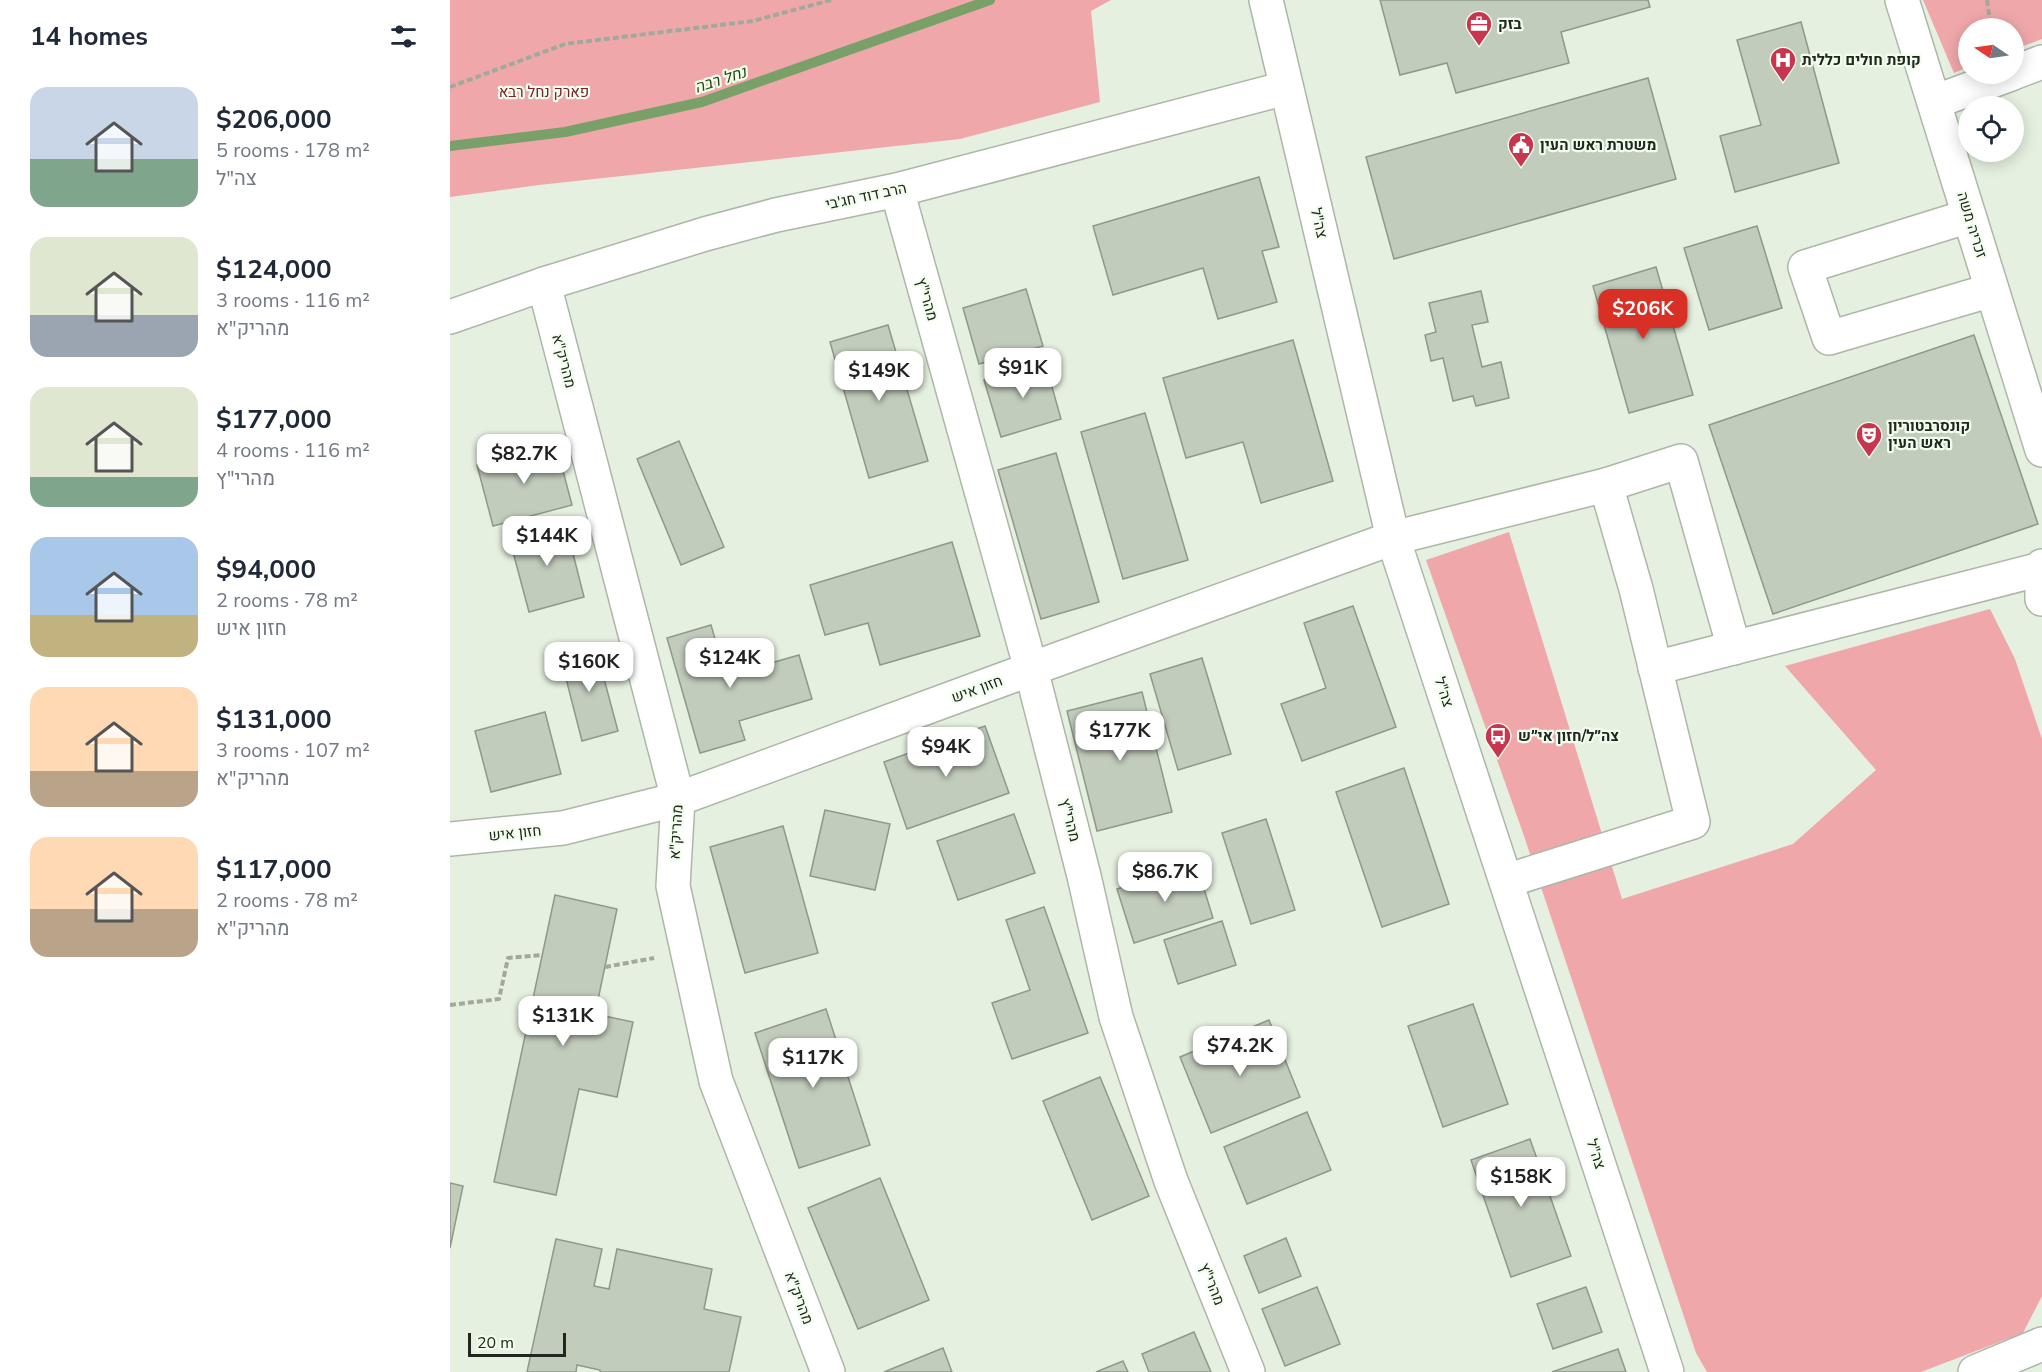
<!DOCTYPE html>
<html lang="en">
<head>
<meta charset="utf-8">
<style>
	:root { --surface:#fff; --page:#f6f6f7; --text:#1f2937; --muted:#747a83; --accent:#d93025 }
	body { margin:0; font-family:"Nunito Sans",Heebo,sans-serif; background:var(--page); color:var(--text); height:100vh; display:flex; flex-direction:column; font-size:22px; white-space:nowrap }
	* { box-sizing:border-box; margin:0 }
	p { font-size:20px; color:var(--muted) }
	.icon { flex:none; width:33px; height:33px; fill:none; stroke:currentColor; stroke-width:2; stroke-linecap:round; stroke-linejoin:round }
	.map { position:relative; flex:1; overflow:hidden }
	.panel { display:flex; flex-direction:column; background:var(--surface); width:450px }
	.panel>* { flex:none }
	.needle { width:39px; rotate:283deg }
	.tools { position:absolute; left:1508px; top:18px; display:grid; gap:12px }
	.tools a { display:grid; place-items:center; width:66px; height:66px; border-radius:50%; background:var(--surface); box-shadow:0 3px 15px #0003; font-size:30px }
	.scale { position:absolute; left:18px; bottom:15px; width:98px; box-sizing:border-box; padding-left:6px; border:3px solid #222620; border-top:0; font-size:16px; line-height:21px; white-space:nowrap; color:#222620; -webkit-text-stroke:4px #f2feed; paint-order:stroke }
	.price { position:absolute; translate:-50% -51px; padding:0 14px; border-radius:12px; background:#fff; color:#222; font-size:20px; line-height:39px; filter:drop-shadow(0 2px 3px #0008) }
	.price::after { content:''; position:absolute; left:50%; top:36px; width:18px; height:14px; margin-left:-9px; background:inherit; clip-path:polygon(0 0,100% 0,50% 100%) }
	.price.current { background:var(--accent); color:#fff }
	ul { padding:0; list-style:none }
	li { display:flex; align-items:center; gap:18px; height:150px; padding:0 30px }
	li span { display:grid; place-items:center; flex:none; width:168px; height:120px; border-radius:18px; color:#555 }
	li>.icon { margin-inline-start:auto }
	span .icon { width:72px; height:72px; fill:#fffc; stroke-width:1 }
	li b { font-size:26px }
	h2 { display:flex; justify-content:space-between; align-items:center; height:72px; padding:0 30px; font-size:26px }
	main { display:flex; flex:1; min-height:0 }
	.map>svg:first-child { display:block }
	.green { fill:#f0a7aa }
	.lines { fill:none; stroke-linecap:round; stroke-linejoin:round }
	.stream { stroke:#7aa069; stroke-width:10 }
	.building { fill:#c1ccbc; stroke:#8f998a; stroke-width:1.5 }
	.minor-casing { stroke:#acb7a8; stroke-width:36 }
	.path { stroke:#a1a99d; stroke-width:4; stroke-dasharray:6 3; stroke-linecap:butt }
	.minor { stroke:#fff; stroke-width:33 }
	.labels { text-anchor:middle; stroke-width:4.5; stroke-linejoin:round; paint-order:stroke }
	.poi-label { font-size:15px; font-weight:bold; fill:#222620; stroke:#f2feed; text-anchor:start }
	.park-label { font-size:15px; fill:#75202d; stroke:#f2feed }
	.street-label { font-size:15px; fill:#222620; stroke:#f2feed }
	.water-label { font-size:16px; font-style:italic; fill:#254910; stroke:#f2feed }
</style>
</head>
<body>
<main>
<section class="panel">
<h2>14 homes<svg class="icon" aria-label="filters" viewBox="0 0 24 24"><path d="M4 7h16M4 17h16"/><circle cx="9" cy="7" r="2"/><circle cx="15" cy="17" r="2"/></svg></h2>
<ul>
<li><span style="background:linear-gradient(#c9d6e8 60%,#7fa58c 0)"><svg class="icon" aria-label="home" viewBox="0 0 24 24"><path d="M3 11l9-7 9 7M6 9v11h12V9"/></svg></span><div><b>$206,000</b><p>5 rooms · 178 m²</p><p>צה&quot;ל</p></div></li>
<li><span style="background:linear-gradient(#dfe7d0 65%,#9aa5b1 0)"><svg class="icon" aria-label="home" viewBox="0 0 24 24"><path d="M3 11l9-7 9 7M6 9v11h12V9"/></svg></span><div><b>$124,000</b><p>3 rooms · 116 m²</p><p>מהריק&quot;א</p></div></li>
<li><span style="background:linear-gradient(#dfe7d0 75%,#7fa58c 0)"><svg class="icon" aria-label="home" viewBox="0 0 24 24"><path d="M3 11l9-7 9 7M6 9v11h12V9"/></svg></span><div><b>$177,000</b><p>4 rooms · 116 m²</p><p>מהרי&quot;ץ</p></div></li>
<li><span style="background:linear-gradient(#a9c7e8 65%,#c2b280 0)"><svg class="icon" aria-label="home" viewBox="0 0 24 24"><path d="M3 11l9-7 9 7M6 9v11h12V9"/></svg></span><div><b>$94,000</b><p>2 rooms · 78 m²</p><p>חזון איש</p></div></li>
<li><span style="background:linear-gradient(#ffd9b3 70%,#b9a48a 0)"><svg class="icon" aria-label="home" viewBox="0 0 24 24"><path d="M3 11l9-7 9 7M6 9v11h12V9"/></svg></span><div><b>$131,000</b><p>3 rooms · 107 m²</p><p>מהריק&quot;א</p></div></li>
<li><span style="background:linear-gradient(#ffd9b3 60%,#b9a48a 0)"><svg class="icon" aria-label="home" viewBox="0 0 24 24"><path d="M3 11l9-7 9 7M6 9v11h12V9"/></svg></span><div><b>$117,000</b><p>2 rooms · 78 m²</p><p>מהריק&quot;א</p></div></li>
</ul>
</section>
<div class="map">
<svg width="1592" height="1372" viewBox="0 0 1592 1372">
	<rect width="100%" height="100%" fill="#e5f0e0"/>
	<g class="green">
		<path d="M 0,0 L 661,0 L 641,11 L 650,102 L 510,139 L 89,185 L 0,197 Z"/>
		<path d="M 1473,0 L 1592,0 L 1592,39 L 1563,50 L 1563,28 L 1518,28 L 1518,67 L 1504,73 Z"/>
		<path d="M 1059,532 L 1172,899 L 1343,844 L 1426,770 L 1335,666 L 1540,609 L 1565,659 L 1592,739 L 1592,1296 L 1573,1333 L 1471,1372 L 1257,1372 L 1246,1353 L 1073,833 L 976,560 Z"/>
	</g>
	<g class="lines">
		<path class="stream" d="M 0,146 L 115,132 L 252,102 L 540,0"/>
	</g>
	<g class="building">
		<path d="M 930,0 L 1198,0 L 1200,7 L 1111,32 L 1119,63 L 1006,93 L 997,63 L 950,75 Z"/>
		<path d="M 1351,22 L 1389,163 L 1285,192 L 1270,136 L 1311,125 L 1287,40 Z"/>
		<path d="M 1198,78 L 1226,179 L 944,259 L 916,157 Z"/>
		<path d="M 809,177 L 829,247 L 812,251 L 827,302 L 768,319 L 753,268 L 663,295 L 643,226 Z"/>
		<path d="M 1307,226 L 1332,308 L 1259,330 L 1234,248 Z"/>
		<path d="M 1206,267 L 1243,395 L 1179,413 L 1143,286 Z"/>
		<path d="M 576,289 L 593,346 L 529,364 L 513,308 Z"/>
		<path d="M 1031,291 L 1038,322 L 1022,325 L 1032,367 L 1051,362 L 1059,398 L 1026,406 L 1023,396 L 1003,401 L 993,358 L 981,361 L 975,335 L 986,332 L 979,303 Z"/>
		<path d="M 438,325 L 478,461 L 419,478 L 380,342 Z"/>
		<path d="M 1524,335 L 1588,524 L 1323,614 L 1259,425 Z"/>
		<path d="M 843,340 L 883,481 L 811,503 L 793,442 L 736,458 L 713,378 Z"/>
		<path d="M 595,362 L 611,419 L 551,437 L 534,380 Z"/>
		<path d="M 695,413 L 738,560 L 673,579 L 631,432 Z"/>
		<path d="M 229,441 L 274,547 L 231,565 L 187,459 Z"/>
		<path d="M 106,444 L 122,505 L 43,526 L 27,465 Z"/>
		<path d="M 606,453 L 649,602 L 591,619 L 548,470 Z"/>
		<path d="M 115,522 L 134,597 L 79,612 L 59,537 Z"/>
		<path d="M 502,542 L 530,636 L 430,665 L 418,623 L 375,635 L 360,585 Z"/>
		<path d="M 903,606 L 946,727 L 852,761 L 831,704 L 876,688 L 854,623 Z"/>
		<path d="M 261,625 L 276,676 L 349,655 L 362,699 L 289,721 L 295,740 L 250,753 L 217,638 Z"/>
		<path d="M 145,645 L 168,731 L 132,741 L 110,655 Z"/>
		<path d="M 752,658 L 781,754 L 728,770 L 700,674 Z"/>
		<path d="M 692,692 L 722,812 L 647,831 L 617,711 Z"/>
		<path d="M 95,712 L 111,774 L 41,792 L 25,731 Z"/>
		<path d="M 535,726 L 559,793 L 457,829 L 434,762 Z"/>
		<path d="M 954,768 L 999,904 L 932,927 L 886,792 Z"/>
		<path d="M 375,810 L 440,824 L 425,890 L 360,876 Z"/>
		<path d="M 564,814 L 585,873 L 508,900 L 487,841 Z"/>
		<path d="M 816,819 L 845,910 L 801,924 L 772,833 Z"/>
		<path d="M 333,826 L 368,953 L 295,973 L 260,847 Z"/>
		<path d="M 746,863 L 763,918 L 684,943 L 667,889 Z"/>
		<path d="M 105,895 L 167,909 L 145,1014 L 183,1022 L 167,1097 L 129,1089 L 106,1195 L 44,1182 Z"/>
		<path d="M 594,907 L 638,1033 L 562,1059 L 542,1003 L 580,990 L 556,920 Z"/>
		<path d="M 772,921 L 786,965 L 728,984 L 714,940 Z"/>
		<path d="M 1023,1004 L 1058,1104 L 993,1127 L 958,1026 Z"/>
		<path d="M 376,1009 L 420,1145 L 349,1168 L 305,1033 Z"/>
		<path d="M 819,1020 L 850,1097 L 761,1133 L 730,1057 Z"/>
		<path d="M 650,1077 L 699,1196 L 642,1220 L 593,1101 Z"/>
		<path d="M 857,1112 L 881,1170 L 797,1204 L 774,1147 Z"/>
		<path d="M 1080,1139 L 1121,1256 L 1061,1277 L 1021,1160 Z"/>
		<path d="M 430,1178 L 479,1300 L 408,1329 L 358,1208 Z"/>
		<path d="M 0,1183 L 13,1186 L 0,1248 Z"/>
		<path d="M 836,1238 L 851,1276 L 809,1293 L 794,1256 Z"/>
		<path d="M 106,1239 L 152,1249 L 144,1286 L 159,1289 L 167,1249 L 262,1269 L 254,1309 L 291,1317 L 279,1372 L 150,1372 L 150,1370 L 127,1365 L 126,1372 L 77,1372 Z"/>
		<path d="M 867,1287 L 890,1344 L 835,1366 L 812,1309 Z"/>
		<path d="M 1136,1287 L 1152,1332 L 1103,1349 L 1087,1304 Z"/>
		<path d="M 744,1332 L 761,1372 L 699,1372 L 692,1354 Z"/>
		<path d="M 493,1348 L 502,1372 L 434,1372 Z"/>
		<path d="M 1168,1349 L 1176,1372 L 1102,1372 Z"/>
		<path d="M 673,1361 L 678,1372 L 646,1372 Z"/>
	</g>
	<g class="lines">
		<g class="minor-casing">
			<g id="minor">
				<path d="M 816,0 L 943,538 L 1217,1372"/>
				<path d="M 1452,0 L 1592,450"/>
				<path d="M 1563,73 L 1592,62"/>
				<path d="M 1484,102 L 1561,74"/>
				<path d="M 447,190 L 581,669 L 634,876 L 666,1017 L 721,1181 L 798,1372"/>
				<path d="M 1519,216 L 1355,267 L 1379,338 L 1542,290"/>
				<path d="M 94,284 L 228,799 L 223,886 L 266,1081 L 378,1372"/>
				<path d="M 0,317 L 94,284 L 255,234 L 326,215 L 447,190 L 836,88"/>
				<path d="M 1592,566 L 1592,599"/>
				<path d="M 1205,668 L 1591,569"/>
				<path d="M 0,839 L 113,828 L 228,799 L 581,669 L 943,538 L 1156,485 L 1231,461 L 1284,648"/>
				<path d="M 1056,881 L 1243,822 L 1186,589 L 1156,485"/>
				<path d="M 1525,1372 L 1592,1344"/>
			</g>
		</g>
		<g class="path">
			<path d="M 1537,0 L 1541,28"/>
			<path d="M 0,87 L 115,44 L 303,21 L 381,0"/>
			<path d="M 155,967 L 204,958"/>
			<path d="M 0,1005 L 49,999 L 58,958 L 92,955"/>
		</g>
		<use href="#minor" class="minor"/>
	</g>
	<defs>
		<g id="office-pin" transform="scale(1.35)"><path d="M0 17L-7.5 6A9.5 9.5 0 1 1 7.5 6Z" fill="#c7364e" stroke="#f2feed"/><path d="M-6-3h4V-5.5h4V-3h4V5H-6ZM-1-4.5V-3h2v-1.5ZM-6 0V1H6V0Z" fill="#fff"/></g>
		<g id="hospital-pin" transform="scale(1.35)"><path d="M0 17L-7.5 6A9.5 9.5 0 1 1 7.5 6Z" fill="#c7364e" stroke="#f2feed"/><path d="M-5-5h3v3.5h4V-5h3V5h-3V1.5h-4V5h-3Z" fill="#fff"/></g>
		<g id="civic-pin" transform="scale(1.35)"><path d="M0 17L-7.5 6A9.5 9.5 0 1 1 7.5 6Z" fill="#c7364e" stroke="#f2feed"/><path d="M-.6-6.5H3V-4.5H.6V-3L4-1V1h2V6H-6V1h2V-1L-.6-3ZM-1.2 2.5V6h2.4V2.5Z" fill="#fff"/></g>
		<g id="theatre-pin" transform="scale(1.35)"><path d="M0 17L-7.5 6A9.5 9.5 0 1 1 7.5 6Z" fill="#c7364e" stroke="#f2feed"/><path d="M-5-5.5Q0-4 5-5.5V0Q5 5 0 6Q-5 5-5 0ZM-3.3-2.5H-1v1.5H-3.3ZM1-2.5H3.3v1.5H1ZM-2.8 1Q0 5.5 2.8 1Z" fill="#fff"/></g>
		<g id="bus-pin" transform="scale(1.35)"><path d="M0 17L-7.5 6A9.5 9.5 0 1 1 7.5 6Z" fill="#c7364e" stroke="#f2feed"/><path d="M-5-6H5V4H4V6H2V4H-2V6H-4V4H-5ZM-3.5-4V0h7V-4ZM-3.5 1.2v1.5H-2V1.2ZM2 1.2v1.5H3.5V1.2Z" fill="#fff"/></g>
	</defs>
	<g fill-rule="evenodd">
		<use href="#office-pin" x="1029" y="24"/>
		<use href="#hospital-pin" x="1333" y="60"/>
		<use href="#civic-pin" x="1071" y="145"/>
		<use href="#theatre-pin" x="1419" y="435"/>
		<use href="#bus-pin" x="1048" y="736"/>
	</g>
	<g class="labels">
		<g class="poi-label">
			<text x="1048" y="29">בזק</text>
			<text x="1352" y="65">קופת חולים כללית</text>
			<text x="1090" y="150">משטרת ראש העין</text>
			<text x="1438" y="431">קונסרבטוריון<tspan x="1438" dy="17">ראש העין</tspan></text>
			<text x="1068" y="741">צה״ל/חזון אי״ש</text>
		</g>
		<g class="park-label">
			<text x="94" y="97">פארק נחל רבא</text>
		</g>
		<g class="street-label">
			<text transform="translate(416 196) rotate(-12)" y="5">הרב דוד חג'בי</text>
			<text transform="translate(869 223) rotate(77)" y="5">צה"ל</text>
			<text transform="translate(1522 225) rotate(73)" y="5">זכריה משה</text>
			<text transform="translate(477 299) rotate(74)" y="5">מהרי"ץ</text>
			<text transform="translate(114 361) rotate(75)" y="5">מהריק"א</text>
			<text transform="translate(527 689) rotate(-20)" y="5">חזון איש</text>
			<text transform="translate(994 692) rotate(72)" y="5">צה"ל</text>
			<text transform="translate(620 820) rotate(76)" y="5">מהרי"ץ</text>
			<text transform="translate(226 832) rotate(-87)" y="5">מהריק"א</text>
			<text transform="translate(65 833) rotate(-6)" y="5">חזון איש</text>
			<text transform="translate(1146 1154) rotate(72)" y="5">צה"ל</text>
			<text transform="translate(762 1284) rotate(68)" y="5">מהרי"ץ</text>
			<text transform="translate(349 1298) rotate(69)" y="5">מהריק"א</text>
		</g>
		<g class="water-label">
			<text transform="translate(270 79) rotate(-18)" y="6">נחל רבה</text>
		</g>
	</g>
</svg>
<div class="tools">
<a><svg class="needle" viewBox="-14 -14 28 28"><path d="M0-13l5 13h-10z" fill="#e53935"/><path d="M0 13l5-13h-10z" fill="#747a83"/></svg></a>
<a><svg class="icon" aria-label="locate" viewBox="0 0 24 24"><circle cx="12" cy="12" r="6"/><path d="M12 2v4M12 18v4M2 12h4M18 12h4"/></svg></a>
</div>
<div class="scale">20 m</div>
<b class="price current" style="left:1193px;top:340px">$206K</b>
<b class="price" style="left:573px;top:399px">$91K</b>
<b class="price" style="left:429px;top:402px">$149K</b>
<b class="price" style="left:74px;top:485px">$82.7K</b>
<b class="price" style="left:97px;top:567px">$144K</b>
<b class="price" style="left:280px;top:689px">$124K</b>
<b class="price" style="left:139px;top:693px">$160K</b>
<b class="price" style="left:670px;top:762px">$177K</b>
<b class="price" style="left:496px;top:778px">$94K</b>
<b class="price" style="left:715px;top:903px">$86.7K</b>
<b class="price" style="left:113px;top:1047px">$131K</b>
<b class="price" style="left:790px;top:1077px">$74.2K</b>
<b class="price" style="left:363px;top:1089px">$117K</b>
<b class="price" style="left:1071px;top:1208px">$158K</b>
</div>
</main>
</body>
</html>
